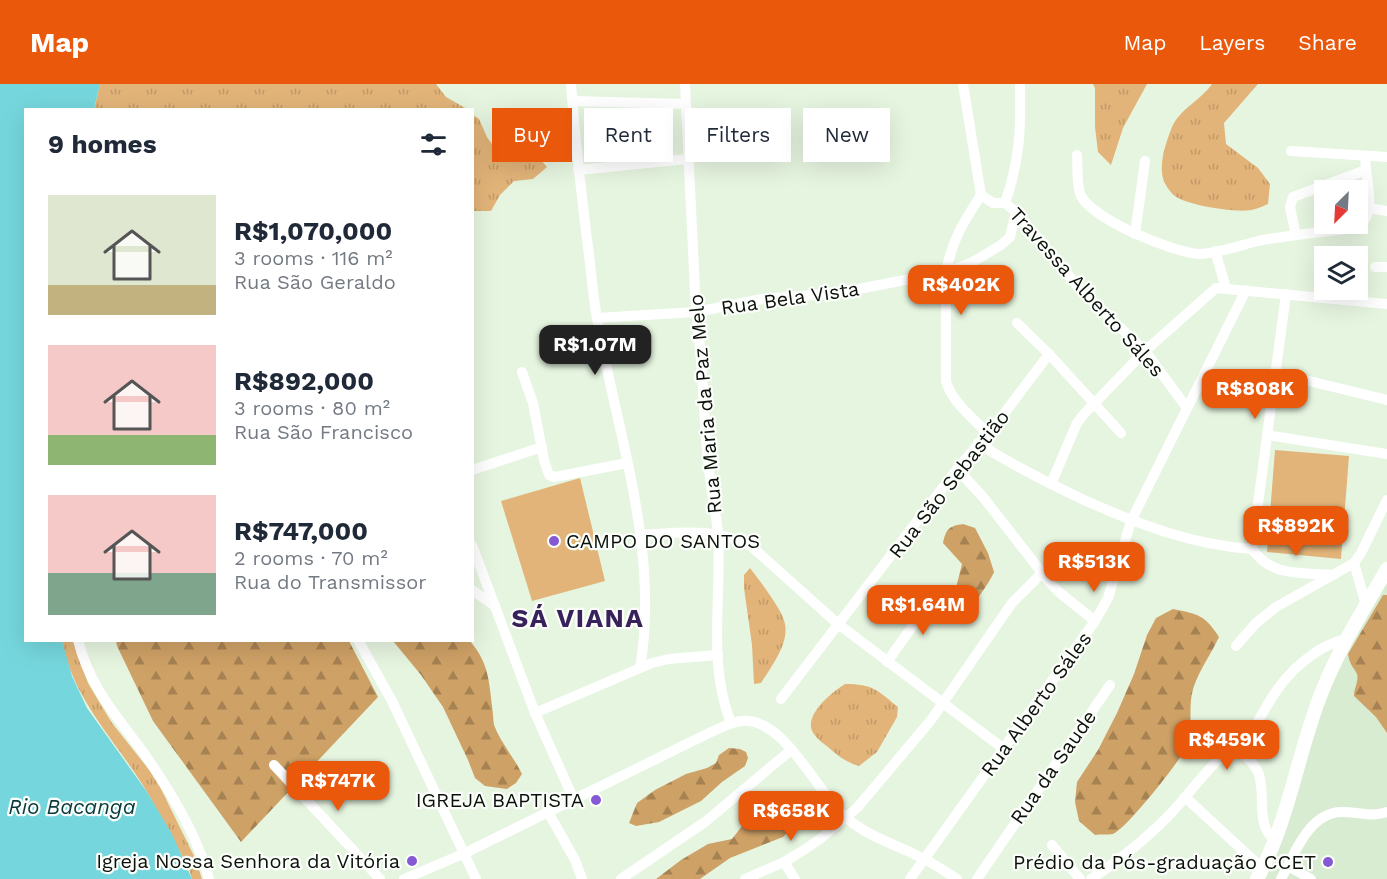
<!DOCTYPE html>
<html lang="en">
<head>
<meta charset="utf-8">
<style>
	:root { --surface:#fff; --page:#f2f2f3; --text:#1f2937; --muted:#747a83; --accent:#ea580c }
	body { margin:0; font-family:"Work Sans",sans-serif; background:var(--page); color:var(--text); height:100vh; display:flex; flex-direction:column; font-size:22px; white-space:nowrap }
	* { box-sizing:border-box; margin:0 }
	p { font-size:20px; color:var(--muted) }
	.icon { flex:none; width:33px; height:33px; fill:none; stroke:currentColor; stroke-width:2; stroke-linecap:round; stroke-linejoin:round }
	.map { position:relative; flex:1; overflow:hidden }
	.panel { position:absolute; left:24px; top:24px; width:450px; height:534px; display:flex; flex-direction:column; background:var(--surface); border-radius:0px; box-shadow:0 6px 24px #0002 }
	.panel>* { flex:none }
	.hud { position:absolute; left:492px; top:24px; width:570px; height:54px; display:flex; gap:12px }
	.needle { width:39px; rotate:204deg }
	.tools { position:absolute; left:1314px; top:96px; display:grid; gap:12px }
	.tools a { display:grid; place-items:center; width:54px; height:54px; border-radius:0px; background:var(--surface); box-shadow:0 6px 24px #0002; font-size:30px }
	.price { position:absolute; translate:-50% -51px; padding:0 14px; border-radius:12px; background:var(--accent); color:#fff; font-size:20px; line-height:39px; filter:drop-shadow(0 2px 3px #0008) }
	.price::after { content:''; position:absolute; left:50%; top:36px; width:18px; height:14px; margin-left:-9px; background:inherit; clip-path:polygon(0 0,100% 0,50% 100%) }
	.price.selected { background:#222; color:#fff }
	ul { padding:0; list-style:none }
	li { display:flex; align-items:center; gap:18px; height:150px; padding:0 24px }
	li span { display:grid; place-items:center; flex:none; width:168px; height:120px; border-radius:0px; color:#555 }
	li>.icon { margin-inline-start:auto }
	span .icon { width:72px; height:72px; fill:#fffc; stroke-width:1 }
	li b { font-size:26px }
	h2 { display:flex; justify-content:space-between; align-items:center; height:72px; padding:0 24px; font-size:26px }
	.tag { padding:0 21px; border-radius:0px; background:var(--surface); box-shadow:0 6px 24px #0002; font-size:21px; line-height:54px }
	.tag.selected { background:var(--accent); color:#fff }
	header { display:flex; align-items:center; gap:36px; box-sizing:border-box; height:84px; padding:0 30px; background:var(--accent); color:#fff }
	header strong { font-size:28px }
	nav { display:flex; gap:33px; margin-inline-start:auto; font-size:21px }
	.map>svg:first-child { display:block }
	.built { fill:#d8ecd1 }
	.grass { fill:url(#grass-tufts) }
	.forest { fill:url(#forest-firs) }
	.pitch { fill:#e2b479 }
	.water { fill:#75d7dd }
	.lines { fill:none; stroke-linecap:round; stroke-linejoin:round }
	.minor { stroke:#fff; stroke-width:10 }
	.major { stroke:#fff; stroke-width:14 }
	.poi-dot { fill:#8559d3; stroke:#fbfefa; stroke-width:2 }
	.labels { text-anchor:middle; stroke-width:4.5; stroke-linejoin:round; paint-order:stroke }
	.street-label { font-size:20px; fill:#0c100a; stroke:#fbfefa }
	.poi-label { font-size:20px; fill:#0c100a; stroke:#fbfefa; text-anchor:end }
	.water-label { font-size:21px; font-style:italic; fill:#09393c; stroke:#fbfefa }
	.district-label { font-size:26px; font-weight:bold; letter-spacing:1.5px; fill:#37225c; stroke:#fbfefa }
</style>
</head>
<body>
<header>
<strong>Map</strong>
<nav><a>Map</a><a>Layers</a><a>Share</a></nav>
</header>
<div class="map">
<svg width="1387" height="795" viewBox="0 0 1387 795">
	<defs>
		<pattern id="grass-tufts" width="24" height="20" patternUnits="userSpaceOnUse" patternTransform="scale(1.5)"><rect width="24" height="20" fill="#e2b479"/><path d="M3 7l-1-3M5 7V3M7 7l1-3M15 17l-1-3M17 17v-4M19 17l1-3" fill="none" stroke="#c19a67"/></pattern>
		<pattern id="forest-firs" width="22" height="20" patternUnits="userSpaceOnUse" patternTransform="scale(1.5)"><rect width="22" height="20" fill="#cea166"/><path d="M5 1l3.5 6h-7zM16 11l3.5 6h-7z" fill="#a68252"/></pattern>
	</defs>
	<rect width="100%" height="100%" fill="#e6f5e0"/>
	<path class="built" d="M 1387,496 L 1387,795 L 1259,795 L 1334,589 Z"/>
	<g class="grass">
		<path d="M 100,0 L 436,0 L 446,13 L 467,25 L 94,26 Z"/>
		<path d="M 1093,0 L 1147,0 L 1123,44 L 1111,81 L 1098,68 L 1095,43 L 1095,4 Z"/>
		<path d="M 1212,0 L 1258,0 L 1224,39 L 1226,60 L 1258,84 L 1270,100 L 1268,120 C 1263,122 1257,125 1251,126 C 1236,129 1186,121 1175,112 C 1171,109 1165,101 1164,97 C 1158,81 1166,58 1172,43 C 1181,24 1201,16 1212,0 Z"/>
		<path d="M 472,30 L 479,35 L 487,53 L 498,69 L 517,75 L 535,69 L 547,83 L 533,95 L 514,97 L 500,111 L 491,127 L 473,127 Z"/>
		<path d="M 750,484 C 759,496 783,526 785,540 C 789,560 771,583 761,599 L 754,600 L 752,561 L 744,504 L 744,491 Z"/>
		<path d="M 62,557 L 73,557 L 88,599 L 101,621 L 112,639 L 150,687 L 161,705 L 196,776 L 202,795 L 192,795 L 189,785 C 175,759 162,733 147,708 C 116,656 74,618 62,557 Z"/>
		<path d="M 845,600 C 873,600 877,606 898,623 L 897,633 L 877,668 L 859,682 C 846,678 838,672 828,663 C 823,659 817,655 814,650 C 801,633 832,608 845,600 Z"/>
	</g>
	<g class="forest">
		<path d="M 963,440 L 975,444 L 988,469 L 994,488 C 987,504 972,520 963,536 L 954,535 L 951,524 L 962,480 L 943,459 C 946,445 949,442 963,440 Z"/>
		<path d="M 1383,511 L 1387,511 L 1387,649 L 1376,633 L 1354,612 C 1354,604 1359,597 1357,590 C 1353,582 1350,582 1348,570 Z"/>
		<path d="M 1173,525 C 1198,530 1205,531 1219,553 C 1211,570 1200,585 1194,602 C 1187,622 1194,642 1187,662 C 1181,676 1126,745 1113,750 C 1108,751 1100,750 1095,751 L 1079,737 L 1075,718 L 1077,698 L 1098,666 L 1117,629 L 1134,590 L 1147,551 L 1156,534 Z"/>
		<path d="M 116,557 L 349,557 L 378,613 L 241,758 L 153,637 L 117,562 Z"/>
		<path d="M 393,557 L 470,557 C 488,578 489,595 492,622 C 493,628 493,635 494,641 C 500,658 514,673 522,690 L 516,699 L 507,705 L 485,702 L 475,694 L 468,676 L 443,623 L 421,591 Z"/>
		<path d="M 729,664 L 740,665 L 746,668 L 748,674 L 745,682 L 722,698 L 701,717 L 659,738 L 636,742 L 629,739 L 637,719 L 655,706 L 686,690 L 707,684 L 716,679 L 719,671 Z"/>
		<path d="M 780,712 L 790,714 L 795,720 L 793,742 L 783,753 L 730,774 L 700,795 L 656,795 L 681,776 L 708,760 L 732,755 L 752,729 Z"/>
	</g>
	<g class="pitch">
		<path d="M 1275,366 L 1349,372 L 1341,475 L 1267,468 Z"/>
		<path d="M 580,394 L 605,497 L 532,517 L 501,417 Z"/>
	</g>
	<path class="water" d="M 0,0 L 100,0 L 94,25 L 26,26 L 26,556 L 62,557 L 72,592 L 87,624 L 147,708 L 172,750 L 192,795 L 0,795 Z"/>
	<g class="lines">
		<g class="minor">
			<path d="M 571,0 C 575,54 581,108 588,163 C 591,186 593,211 597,235 C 617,349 660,466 640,584"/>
			<path d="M 685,0 L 696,228 C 703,277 703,327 708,377 C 710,402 716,426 718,450 C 722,512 707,580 731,639"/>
			<path d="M 963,0 L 981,111 L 993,119 L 1005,119 L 1016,128 L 1080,205 L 1145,267 L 1187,324"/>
			<path d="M 573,17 L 686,20"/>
			<path d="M 1291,67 L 1387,73"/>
			<path d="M 1077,71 C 1078,83 1076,101 1081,112 C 1094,136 1172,168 1199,170 C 1216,170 1241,161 1258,157 C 1289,151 1322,148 1354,144 C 1377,135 1368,106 1366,86"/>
			<path d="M 578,86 L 687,75"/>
			<path d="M 981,111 C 963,139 952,156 946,188 L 946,297 C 951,317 973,334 987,349"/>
			<path d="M 1005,119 C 1020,76 1021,45 1020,0"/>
			<path d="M 1369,124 L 1387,127"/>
			<path d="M 1135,150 L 1145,77"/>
			<path d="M 1296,151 L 1290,123 L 1293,113 L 1366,86 L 1365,72"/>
			<path d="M 1215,167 L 1226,204"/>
			<path d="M 1375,183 L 1387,183"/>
			<path d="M 597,234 L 696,228 L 762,215 L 838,209 L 946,188 L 971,179 L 1001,161 L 1010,153 L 1016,128"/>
			<path d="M 1017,239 L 1049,270 L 1121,349"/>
			<path d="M 522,288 L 533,319 L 544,376 L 549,391 L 554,393 L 560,392 L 627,379"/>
			<path d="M 1276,289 L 1387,316"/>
			<path d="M 1267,351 L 1387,370"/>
			<path d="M 978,359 C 1012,381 1048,399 1084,416 C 1138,440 1192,461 1252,465"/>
			<path d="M 957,385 L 983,413 L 1050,499 L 1060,509 L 1095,537"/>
			<path d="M 472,386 L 542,363"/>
			<path d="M 1051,400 L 1077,339 L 1084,330 L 1145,267 L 1216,204 L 1387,220"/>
			<path d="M 640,451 C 678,449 716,443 751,462 L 838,540 L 1004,665"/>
			<path d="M 472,461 L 535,629 L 574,716"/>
			<path d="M 1252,465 L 1286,210"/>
			<path d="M 1252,465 C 1273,494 1301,488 1334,491"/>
			<path d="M 472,506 L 495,522"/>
			<path d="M 1366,521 L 1354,479 L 1361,469 L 1387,416"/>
			<path d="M 78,556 C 89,602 116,631 143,668 C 170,706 197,750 209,795"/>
			<path d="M 358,556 L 392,617 L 476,795"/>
			<path d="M 1236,562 L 1255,540 L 1276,523 L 1354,479"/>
			<path d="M 887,578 L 935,510"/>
			<path d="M 781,615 L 957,385 L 1000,335 L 1049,270"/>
			<path d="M 535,629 L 652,579 L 669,575 L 718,571"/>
			<path d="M 1236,662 C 1243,670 1254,679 1258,688 C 1267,708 1254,744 1276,756"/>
			<path d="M 274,681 L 380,795"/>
			<path d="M 1185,713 L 1263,785"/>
			<path d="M 548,728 L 575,776 L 582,795"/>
			<path d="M 1052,761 L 1080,795"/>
			<path d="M 784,778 L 795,795"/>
			<path d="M 1288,782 L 1311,795"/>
			<path d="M 404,795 L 463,770 L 711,648 C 721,644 731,638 741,637 C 786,632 818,713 849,736 C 870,753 894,760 918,772 C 932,778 944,787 957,795"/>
			<path d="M 621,795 L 705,738 L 791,666"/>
			<path d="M 745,795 L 784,778 L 804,766 L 820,755 L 857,724 L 931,636 L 1012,519 L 1042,489"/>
			<path d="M 910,795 L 1095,537 L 1108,514 L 1131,437 L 1246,206"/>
			<path d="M 977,795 L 1110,601"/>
			<path d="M 1091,795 C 1121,775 1150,752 1175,725 C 1191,707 1204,689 1221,673 C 1227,666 1236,663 1243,657 C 1255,646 1262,629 1271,615 C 1288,587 1317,561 1349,554"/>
			<path d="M 1281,795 C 1294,771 1308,730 1340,728 C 1356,727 1372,734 1387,728"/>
		</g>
		<path class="major" d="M 1257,795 C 1289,737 1297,671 1321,610 C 1338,566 1364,525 1387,485"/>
	</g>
	<g class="poi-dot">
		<circle cx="554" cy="457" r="6"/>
		<circle cx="596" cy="716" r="6"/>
		<circle cx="412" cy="777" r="6"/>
		<circle cx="1328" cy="778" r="6"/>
	</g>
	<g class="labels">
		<g class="street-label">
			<text transform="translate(1087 208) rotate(48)" y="7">Travessa Alberto Sáles</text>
			<text transform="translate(790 214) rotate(-8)" y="7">Rua Bela Vista</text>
			<text transform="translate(705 320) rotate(-95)" y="7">Rua Maria da Paz Melo</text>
			<text transform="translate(949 400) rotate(-52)" y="7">Rua São Sebastião</text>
			<text transform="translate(1036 620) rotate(-54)" y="7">Rua Alberto Sáles</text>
			<text transform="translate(1053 683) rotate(-55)" y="7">Rua da Saude</text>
		</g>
		<g class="poi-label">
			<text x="566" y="464" text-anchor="start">CAMPO DO SANTOS</text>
			<text x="584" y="723">IGREJA BAPTISTA</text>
			<text x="400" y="784">Igreja Nossa Senhora da Vitória</text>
			<text x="1316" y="785">Prédio da Pós-graduação CCET</text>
		</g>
		<g class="water-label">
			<text x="72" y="730">Rio Bacanga</text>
		</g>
		<g class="district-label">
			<text x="578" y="543">SÁ VIANA</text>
		</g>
	</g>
</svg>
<div class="tools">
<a><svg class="needle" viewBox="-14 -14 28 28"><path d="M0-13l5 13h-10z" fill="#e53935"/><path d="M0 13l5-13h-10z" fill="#747a83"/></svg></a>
<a><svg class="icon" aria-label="layers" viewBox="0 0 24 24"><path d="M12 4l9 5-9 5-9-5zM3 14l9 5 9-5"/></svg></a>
</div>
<b class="price" style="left:961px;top:232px">R$402K</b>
<b class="price selected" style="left:595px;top:292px">R$1.07M</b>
<b class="price" style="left:1255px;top:336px">R$808K</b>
<b class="price" style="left:1296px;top:473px">R$892K</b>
<b class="price" style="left:1094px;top:509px">R$513K</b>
<b class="price" style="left:923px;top:552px">R$1.64M</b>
<b class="price" style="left:1227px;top:687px">R$459K</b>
<b class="price" style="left:338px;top:728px">R$747K</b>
<b class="price" style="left:791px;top:758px">R$658K</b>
<div class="hud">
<a class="tag selected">Buy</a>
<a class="tag">Rent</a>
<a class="tag">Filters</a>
<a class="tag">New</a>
</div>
<section class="panel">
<h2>9 homes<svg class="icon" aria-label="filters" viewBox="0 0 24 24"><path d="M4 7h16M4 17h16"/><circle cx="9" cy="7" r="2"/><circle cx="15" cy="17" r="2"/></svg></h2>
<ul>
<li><span style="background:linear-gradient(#dfe7d0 75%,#c2b280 0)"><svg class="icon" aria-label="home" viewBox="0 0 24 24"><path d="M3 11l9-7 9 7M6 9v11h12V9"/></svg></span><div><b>R$1,070,000</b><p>3 rooms · 116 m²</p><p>Rua São Geraldo</p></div></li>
<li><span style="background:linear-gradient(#f6c9c9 75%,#8fb573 0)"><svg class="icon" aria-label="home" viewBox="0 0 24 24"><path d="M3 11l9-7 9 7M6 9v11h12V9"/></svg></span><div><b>R$892,000</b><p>3 rooms · 80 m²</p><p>Rua São Francisco</p></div></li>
<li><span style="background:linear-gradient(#f6c9c9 65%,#7fa58c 0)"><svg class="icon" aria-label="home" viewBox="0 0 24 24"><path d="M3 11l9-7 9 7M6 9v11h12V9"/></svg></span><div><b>R$747,000</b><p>2 rooms · 70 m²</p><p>Rua do Transmissor</p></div></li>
</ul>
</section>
</div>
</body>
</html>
